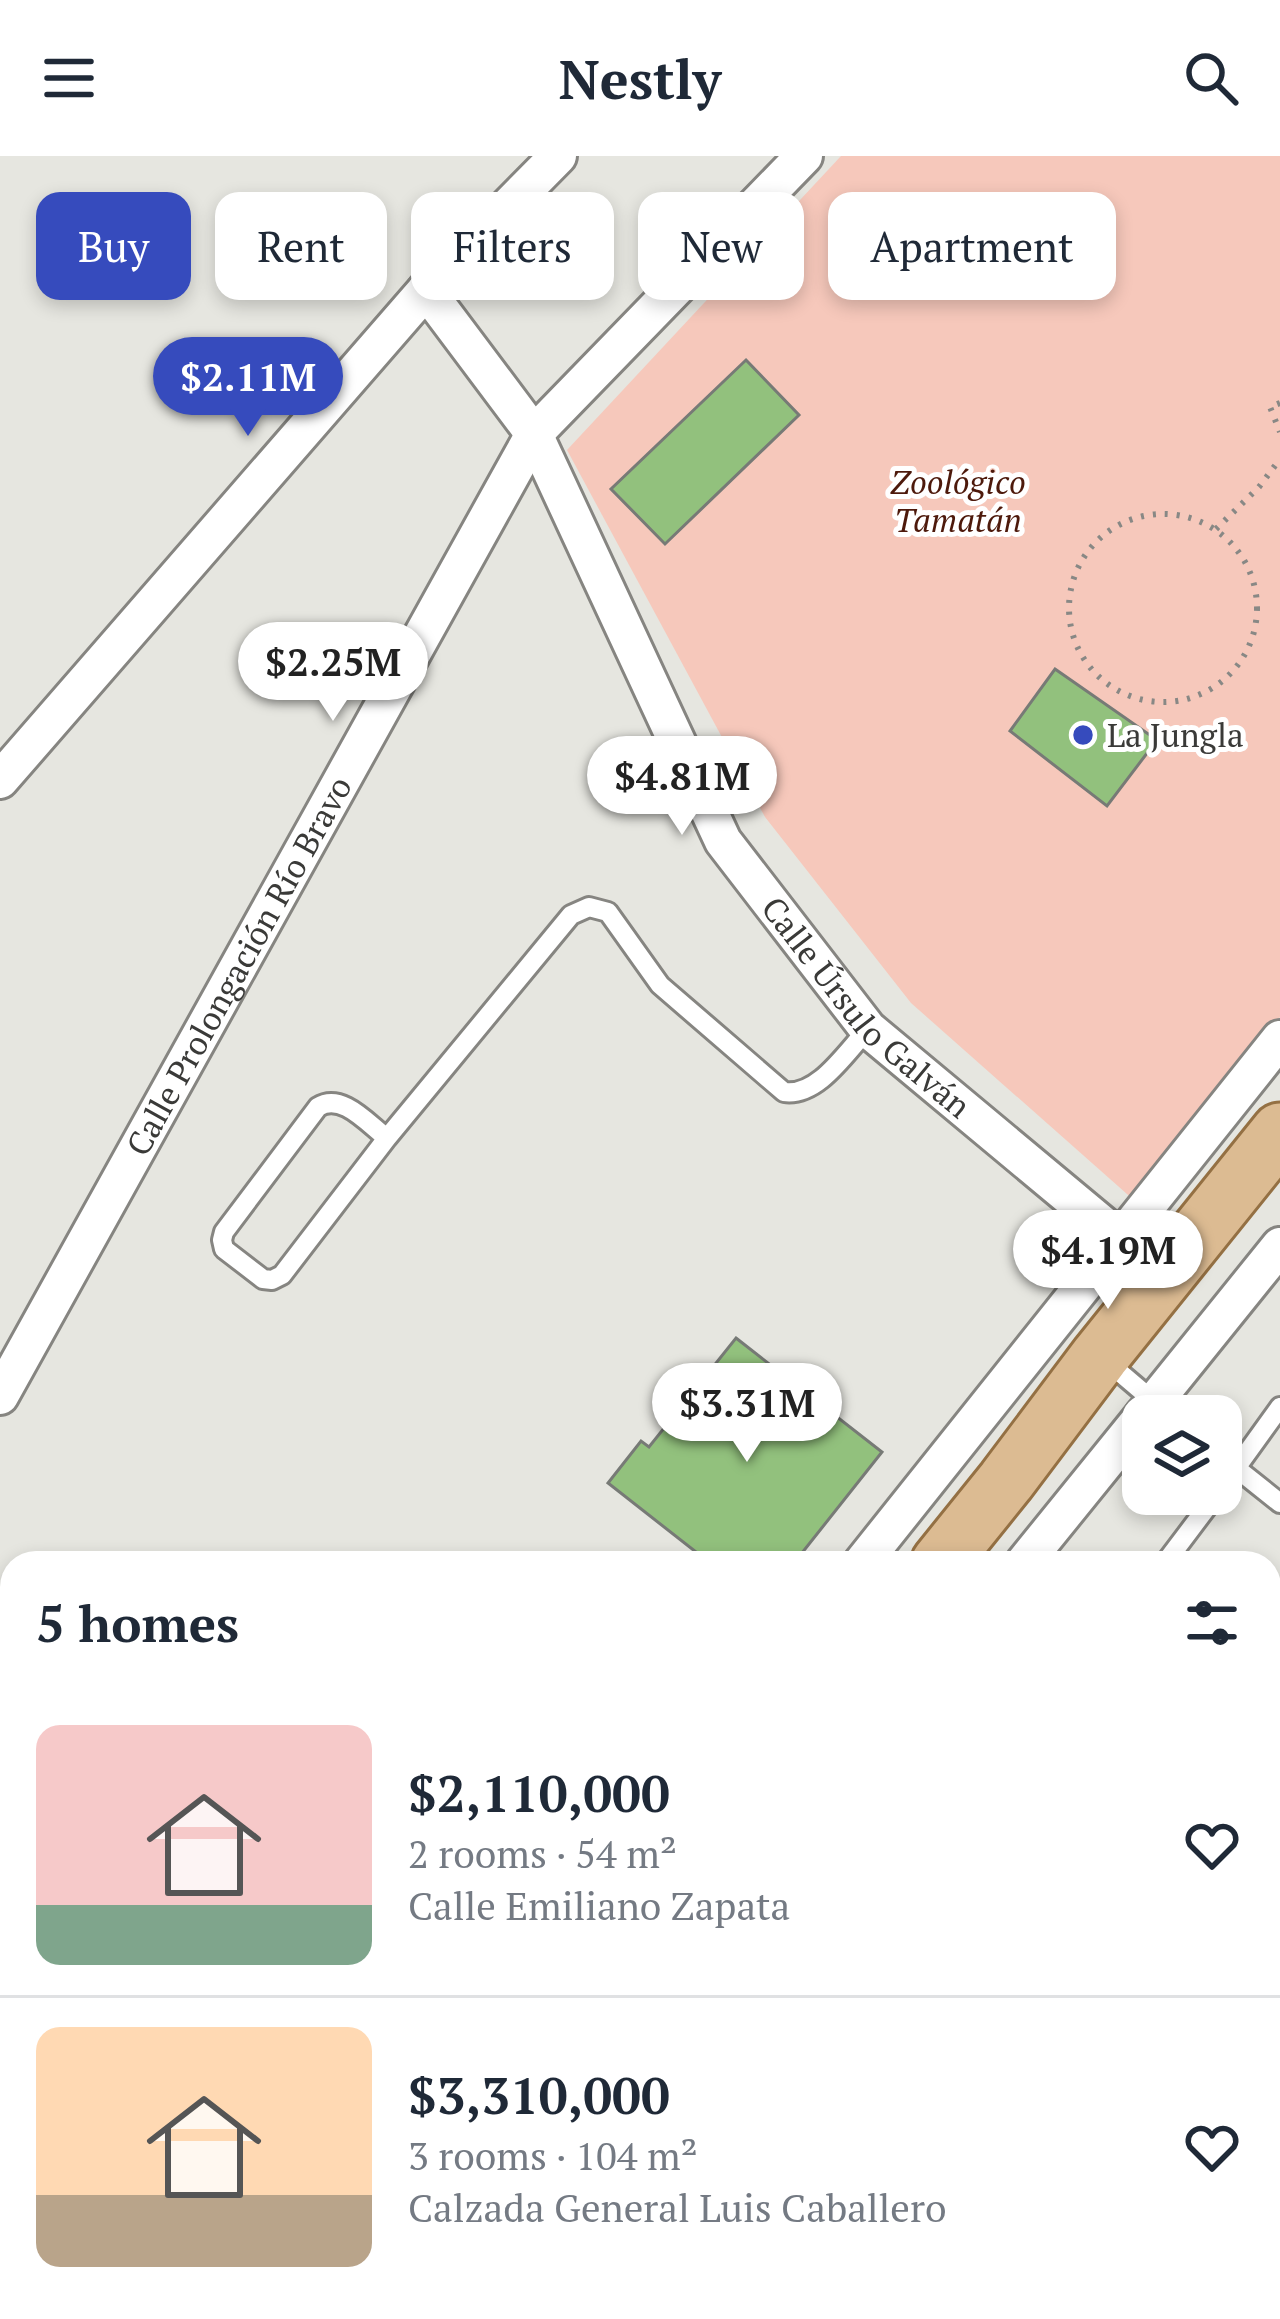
<!DOCTYPE html>
<html lang="en">
<head>
<meta charset="utf-8">
<style>
	:root { --surface:#fff; --page:#f6f6f7; --text:#1f2937; --muted:#747a83; --line:#e0e1e3; --accent:#364bbd }
	body { margin:0; font-family:"PT Serif",serif; background:var(--page); color:var(--text); height:100vh; display:flex; flex-direction:column; font-size:45px; white-space:nowrap }
	* { box-sizing:border-box; margin:0 }
	p { font-size:39px; color:var(--muted) }
	.icon { flex:none; width:66px; height:66px; fill:none; stroke:currentColor; stroke-width:2; stroke-linecap:round; stroke-linejoin:round }
	.map { position:relative; flex:1; overflow:hidden }
	.drawer { position:absolute; left:0px; top:1395px; width:1281px; height:768px; display:flex; flex-direction:column; background:var(--surface); border-radius:36px 36px 0 0; box-shadow:0 6px 18px #0003 }
	.drawer>* { flex:none }
	.guide { position:absolute; left:36px; top:36px; width:1209px; height:108px; display:flex; gap:24px }
	.tools { position:absolute; left:1122px; top:1239px; display:grid; gap:24px }
	.tools a { display:grid; place-items:center; width:120px; height:120px; border-radius:24px; background:var(--surface); box-shadow:0 6px 18px #0003; font-size:60px }
	.price { position:absolute; translate:-50% -102px; padding:0 27px; border-radius:42px; background:#fff; color:#222; font-size:39px; line-height:78px; filter:drop-shadow(0 3px 6px #0008) }
	.price::after { content:''; position:absolute; left:50%; top:72px; width:36px; height:27px; margin-left:-18px; background:inherit; clip-path:polygon(0 0,100% 0,50% 100%) }
	.price.on { background:var(--accent); color:#fff }
	ul { padding:0; list-style:none }
	li { display:flex; align-items:center; gap:36px; height:300px; padding:0 36px }
	li+li { border-top:3px solid var(--line) }
	li span { display:grid; place-items:center; flex:none; width:336px; height:240px; border-radius:24px; color:#555 }
	li>.icon { margin-inline-start:auto }
	span .icon { width:144px; height:144px; fill:#fffc; stroke-width:1 }
	li b { font-size:51px }
	h2 { display:flex; justify-content:space-between; align-items:center; height:144px; padding:0 36px; font-size:51px }
	.chip { padding:0 42px; border-radius:24px; background:var(--surface); box-shadow:0 6px 18px #0003; font-size:42px; line-height:108px }
	.chip.on { background:var(--accent); color:#fff }
	header { display:flex; justify-content:space-between; align-items:center; height:156px; padding:0 36px; background:var(--surface); font-size:54px; font-weight:700 }
	.map>svg:first-child { display:block }
	.green { fill:#f6c8bb }
	.building { fill:#92c17d; stroke:#777a76; stroke-width:3 }
	.lines { fill:none; stroke-linecap:round; stroke-linejoin:round }
	.service-casing { stroke:#868581; stroke-width:24 }
	.minor-casing { stroke:#868581; stroke-width:42 }
	.primary-casing { stroke:#947043; stroke-width:63 }
	.path { stroke:#888885; stroke-width:6; stroke-dasharray:3 9; stroke-linecap:butt }
	.service { stroke:#fff; stroke-width:18 }
	.minor { stroke:#fff; stroke-width:36 }
	.primary { stroke:#dcbb92; stroke-width:57 }
	.poi-dot { fill:#364bbd; stroke:#fff; stroke-width:4.5 }
	.labels { text-anchor:middle; stroke-width:10; stroke-linejoin:round; paint-order:stroke }
	.park-label { font-size:33px; font-style:italic; fill:#4d190b; stroke:#fff }
	.poi-label { font-size:33px; fill:#3a3a38; stroke:#fff; text-anchor:start }
	.street-label { font-size:33px; fill:#3a3a38; stroke:#fff }
</style>
</head>
<body>
<header><svg class="icon" aria-label="menu" viewBox="0 0 24 24"><path d="M4 6h16M4 12h16M4 18h16"/></svg>Nestly<svg class="icon" aria-label="search" viewBox="0 0 24 24"><circle cx="10" cy="10" r="6"/><path d="M15 15l6 6"/></svg></header>
<div class="map">
<svg width="1280" height="2163" viewBox="0 0 1280 2163">
	<rect width="100%" height="100%" fill="#e6e6e0"/>
	<path class="green" d="M 841,0 L 1280,0 L 1280,861 L 1136,1046 L 911,847 L 765,661 L 567,294 Z"/>
	<g class="building">
		<path d="M 746,204 L 799,259 L 665,388 L 611,333 Z"/>
		<path d="M 1055,513 L 1157,584 L 1107,650 L 1010,575 Z"/>
		<path d="M 736,1182 L 882,1296 L 794,1407 L 710,1407 L 608,1327 L 641,1285 L 649,1291 Z"/>
		<path d="M 671,2151 L 761,2151 L 762,2163 L 672,2163 Z"/>
		<path d="M 793,2151 L 982,2151 L 856,2163 L 795,2163 Z"/>
	</g>
	<g class="lines">
		<g class="service-casing">
			<g id="service">
				<path d="M 387,982 C 368,968 342,936 318,951 L 224,1076 L 222,1084 L 224,1093 L 263,1123 L 272,1124 L 282,1119 L 387,982 L 571,759 L 589,751 L 608,756 L 660,829 L 784,936 C 818,941 846,896 868,873"/>
				<path d="M 1104,1203 L 1171,1260"/>
				<path d="M 1221,1300 L 1280,1347"/>
				<path d="M 1221,1333 L 1280,1251"/>
				<path d="M 1165,1407 L 1217,1338"/>
				<path d="M 0,1647 L 12,1646"/>
			</g>
		</g>
		<g class="minor-casing">
			<g id="minor">
				<path id="s1" d="M 426,134 L 534,278 L 723,685 L 868,873 L 1120,1083"/>
				<path d="M 0,624 L 426,134 L 558,0"/>
				<path id="s2" d="M 0,1240 L 534,278 L 804,0"/>
				<path d="M 1143,1260 L 1280,1090"/>
				<path d="M 862,1407 L 1280,883"/>
				<path d="M 1024,1407 L 1143,1260"/>
				<path d="M 470,2151 L 487,2163"/>
				<path d="M 254,2163 L 264,2151"/>
				<path d="M 410,2163 L 420,2151"/>
			</g>
		</g>
		<g class="primary-casing">
			<g id="primary">
				<path d="M 940,1407 L 1006,1325 L 1100,1200 L 1280,976"/>
				<path d="M 331,2163 L 341,2151"/>
			</g>
		</g>
		<g class="path">
			<path d="M 1280,247 L 1270,251 L 1280,276"/>
			<circle cx="1163" cy="452" r="94"/>
			<path d="M 1216,373 L 1259,331 L 1280,303"/>
		</g>
		<use href="#service" class="service"/>
		<use href="#minor" class="minor"/>
		<use href="#primary" class="primary"/>
	</g>
	<circle class="poi-dot" cx="1083" cy="579" r="12"/>
	<g class="labels">
		<g class="park-label">
			<text x="958" y="338">Zoológico<tspan x="958" dy="38">Tamatán</tspan></text>
		</g>
		<g class="poi-label">
			<text x="1107" y="591">La Jungla</text>
		</g>
		<g class="street-label">
			<text dy="12" stroke="none"><textPath href="#s2" startOffset="492">Calle Prolongación Río Bravo</textPath></text>
			<text dy="12" stroke="none"><textPath href="#s1" startOffset="849">Calle Úrsulo Galván</textPath></text>
		</g>
	</g>
</svg>
<div class="tools">
<a><svg class="icon" aria-label="layers" viewBox="0 0 24 24"><path d="M12 4l9 5-9 5-9-5zM3 14l9 5 9-5"/></svg></a>
</div>
<b class="price on" style="left:248px;top:283px">$2.11M</b>
<b class="price" style="left:333px;top:568px">$2.25M</b>
<b class="price" style="left:682px;top:682px">$4.81M</b>
<b class="price" style="left:1108px;top:1156px">$4.19M</b>
<b class="price" style="left:747px;top:1309px">$3.31M</b>
<div class="guide">
<a class="chip on">Buy</a>
<a class="chip">Rent</a>
<a class="chip">Filters</a>
<a class="chip">New</a>
<a class="chip">Apartment</a>
</div>
<section class="drawer">
<h2>5 homes<svg class="icon" aria-label="filters" viewBox="0 0 24 24"><path d="M4 7h16M4 17h16"/><circle cx="9" cy="7" r="2"/><circle cx="15" cy="17" r="2"/></svg></h2>
<ul>
<li><span style="background:linear-gradient(#f6c9c9 75%,#7fa58c 0)"><svg class="icon" aria-label="home" viewBox="0 0 24 24"><path d="M3 11l9-7 9 7M6 9v11h12V9"/></svg></span><div><b>$2,110,000</b><p>2 rooms · 54 m²</p><p>Calle Emiliano Zapata</p></div><svg class="icon" aria-label="heart" viewBox="0 0 24 24"><path d="M12 20l-8-8c-3-5 5-10 8-4 3-6 11-1 8 4z"/></svg></li>
<li><span style="background:linear-gradient(#ffd9b3 70%,#b9a48a 0)"><svg class="icon" aria-label="home" viewBox="0 0 24 24"><path d="M3 11l9-7 9 7M6 9v11h12V9"/></svg></span><div><b>$3,310,000</b><p>3 rooms · 104 m²</p><p>Calzada General Luis Caballero</p></div><svg class="icon" aria-label="heart" viewBox="0 0 24 24"><path d="M12 20l-8-8c-3-5 5-10 8-4 3-6 11-1 8 4z"/></svg></li>
</ul>
</section>
</div>
</body>
</html>
